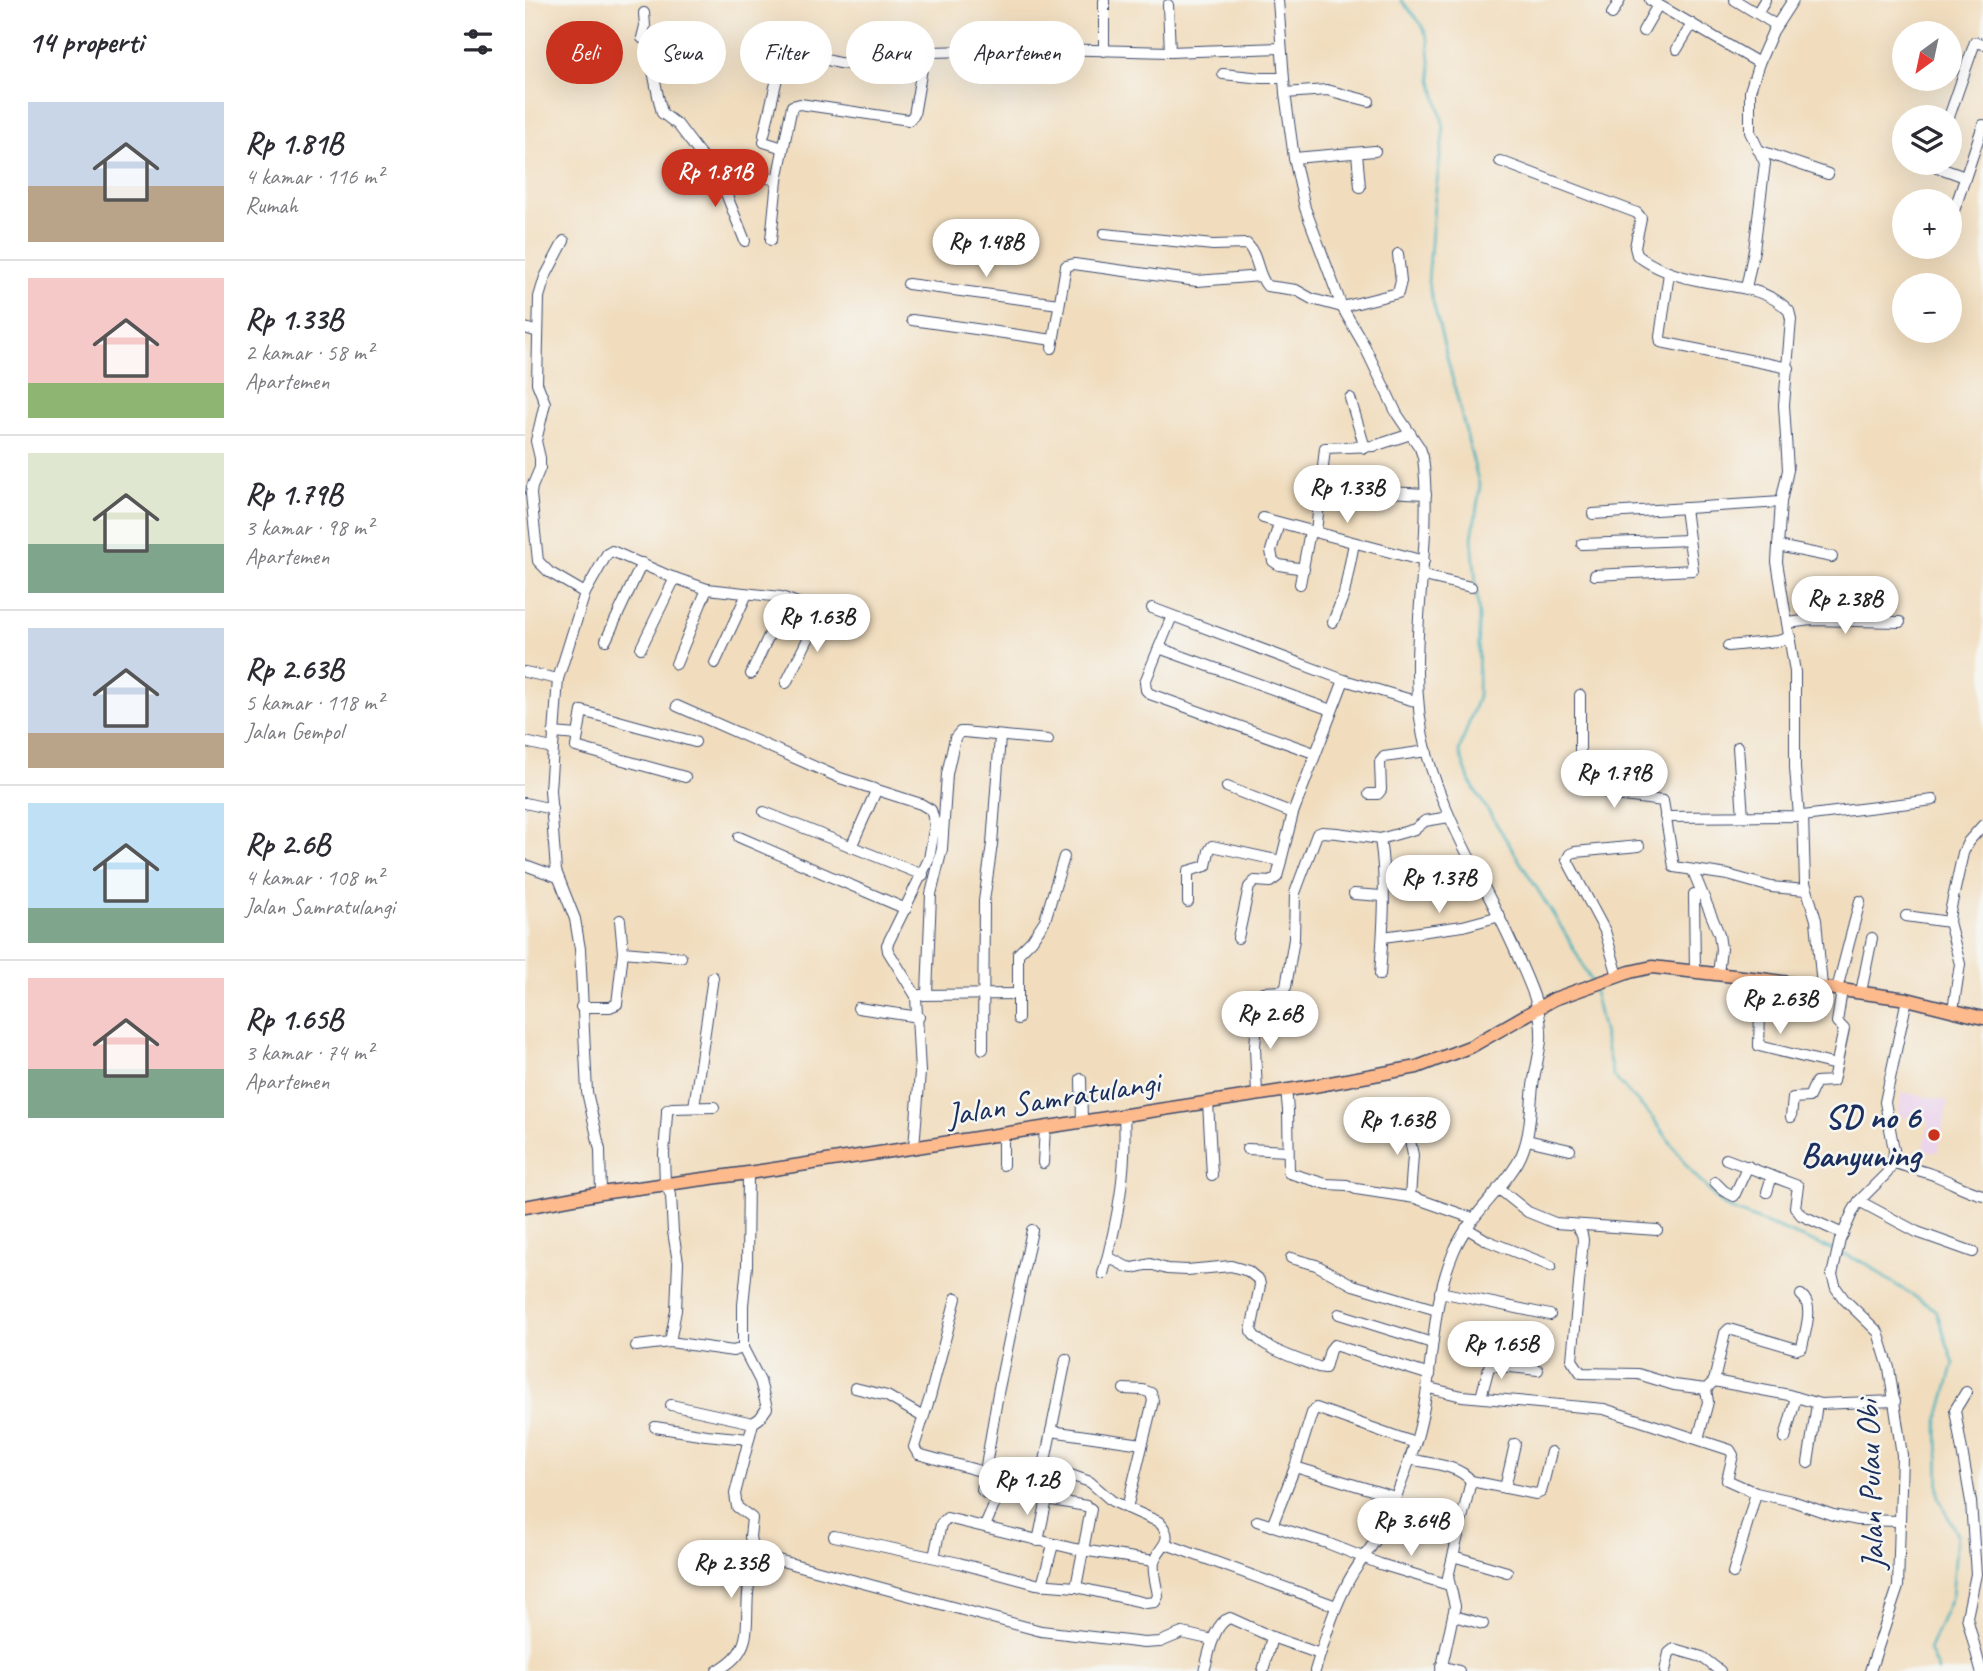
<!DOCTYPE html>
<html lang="id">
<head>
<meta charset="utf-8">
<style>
	:root { --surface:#fff; --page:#f2f2f3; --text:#2b2b33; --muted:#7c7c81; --line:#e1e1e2; --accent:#c8321e }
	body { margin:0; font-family:Caveat,sans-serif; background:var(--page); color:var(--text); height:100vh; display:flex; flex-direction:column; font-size:26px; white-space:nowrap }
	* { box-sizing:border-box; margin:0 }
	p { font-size:23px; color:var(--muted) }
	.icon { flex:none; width:38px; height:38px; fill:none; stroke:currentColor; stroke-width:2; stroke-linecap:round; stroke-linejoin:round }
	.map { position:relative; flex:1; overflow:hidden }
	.details { display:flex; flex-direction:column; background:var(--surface); width:525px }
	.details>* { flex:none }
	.top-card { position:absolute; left:21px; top:21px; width:665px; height:63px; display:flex; gap:14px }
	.needle { width:46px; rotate:213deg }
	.tools { position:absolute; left:1367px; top:21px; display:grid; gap:14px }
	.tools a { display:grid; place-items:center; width:70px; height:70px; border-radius:50%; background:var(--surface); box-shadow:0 7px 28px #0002; font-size:35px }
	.price { position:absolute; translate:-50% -60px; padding:0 16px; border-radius:24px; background:#fff; color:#222; font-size:23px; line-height:46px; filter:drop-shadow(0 2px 4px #0008) }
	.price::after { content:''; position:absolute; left:50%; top:42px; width:21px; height:16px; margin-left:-10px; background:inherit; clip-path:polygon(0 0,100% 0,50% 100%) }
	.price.current { background:var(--accent); color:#fff }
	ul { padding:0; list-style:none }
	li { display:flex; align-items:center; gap:21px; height:175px; padding:0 28px }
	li+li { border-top:2px solid var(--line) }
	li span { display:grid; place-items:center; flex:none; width:196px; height:140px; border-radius:0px; color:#555 }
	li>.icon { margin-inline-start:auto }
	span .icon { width:84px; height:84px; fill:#fffc; stroke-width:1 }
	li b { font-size:30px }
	h2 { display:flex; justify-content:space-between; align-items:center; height:84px; padding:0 28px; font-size:30px }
	.pill { padding:0 24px; border-radius:32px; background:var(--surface); box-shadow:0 7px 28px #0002; font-size:24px; line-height:63px }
	.pill.current { background:var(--accent); color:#fff }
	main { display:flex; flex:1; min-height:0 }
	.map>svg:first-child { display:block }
	.built { fill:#ead1ec }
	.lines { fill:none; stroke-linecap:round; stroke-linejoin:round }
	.stream { stroke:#41b0bc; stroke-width:2.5 }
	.minor-casing { stroke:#3b496c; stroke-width:12 }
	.major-casing { stroke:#3b496c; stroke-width:15 }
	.minor { stroke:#fff; stroke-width:10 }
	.major { stroke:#fcba8d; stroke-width:12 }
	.poi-dot { fill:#c8321e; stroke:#f6f6f2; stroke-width:2.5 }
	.labels { text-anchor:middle; stroke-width:5; stroke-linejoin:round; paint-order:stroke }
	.street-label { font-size:33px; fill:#1b2f5e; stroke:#f6f6f2 }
	.poi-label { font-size:33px; font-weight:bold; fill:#1b2f5e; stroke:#f6f6f2; text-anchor:end }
</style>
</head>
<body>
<main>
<section class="details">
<h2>14 properti<svg class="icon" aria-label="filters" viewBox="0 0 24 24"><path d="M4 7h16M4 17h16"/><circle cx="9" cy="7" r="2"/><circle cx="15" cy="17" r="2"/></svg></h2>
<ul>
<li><span style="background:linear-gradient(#c9d6e8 60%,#b9a48a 0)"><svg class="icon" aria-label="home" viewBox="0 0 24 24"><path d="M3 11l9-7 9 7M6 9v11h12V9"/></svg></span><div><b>Rp 1.81B</b><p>4 kamar · 116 m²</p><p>Rumah</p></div></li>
<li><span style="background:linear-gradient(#f6c9c9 75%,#8fb573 0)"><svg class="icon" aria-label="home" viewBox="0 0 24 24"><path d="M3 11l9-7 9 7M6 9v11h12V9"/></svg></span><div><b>Rp 1.33B</b><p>2 kamar · 58 m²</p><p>Apartemen</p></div></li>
<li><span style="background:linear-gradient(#dfe7d0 65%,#7fa58c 0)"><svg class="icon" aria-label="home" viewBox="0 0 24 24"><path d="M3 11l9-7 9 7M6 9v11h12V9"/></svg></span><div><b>Rp 1.79B</b><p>3 kamar · 98 m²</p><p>Apartemen</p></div></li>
<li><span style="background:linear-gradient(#c9d6e8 75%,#b9a48a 0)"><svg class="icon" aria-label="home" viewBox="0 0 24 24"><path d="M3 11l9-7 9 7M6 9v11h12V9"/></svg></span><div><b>Rp 2.63B</b><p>5 kamar · 118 m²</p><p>Jalan Gempol</p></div></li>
<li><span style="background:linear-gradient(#bfe0f5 75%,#7fa58c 0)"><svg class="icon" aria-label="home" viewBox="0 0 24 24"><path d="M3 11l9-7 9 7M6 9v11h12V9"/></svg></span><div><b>Rp 2.6B</b><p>4 kamar · 108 m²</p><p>Jalan Samratulangi</p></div></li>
<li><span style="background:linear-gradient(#f6c9c9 65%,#7fa58c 0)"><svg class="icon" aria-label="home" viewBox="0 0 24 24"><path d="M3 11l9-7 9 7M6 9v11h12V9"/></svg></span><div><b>Rp 1.65B</b><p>3 kamar · 74 m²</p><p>Apartemen</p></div></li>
</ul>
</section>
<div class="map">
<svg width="1458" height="1671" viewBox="0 0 1458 1671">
	<rect width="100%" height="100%" fill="#f6f6f2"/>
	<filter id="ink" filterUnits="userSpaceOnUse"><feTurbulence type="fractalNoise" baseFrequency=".0143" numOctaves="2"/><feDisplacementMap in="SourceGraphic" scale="14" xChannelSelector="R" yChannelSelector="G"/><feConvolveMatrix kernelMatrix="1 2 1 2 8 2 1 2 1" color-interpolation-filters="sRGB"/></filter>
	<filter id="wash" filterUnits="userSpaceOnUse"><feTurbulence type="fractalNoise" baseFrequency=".00686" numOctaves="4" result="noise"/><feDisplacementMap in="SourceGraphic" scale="28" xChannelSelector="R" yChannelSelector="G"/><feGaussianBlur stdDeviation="1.57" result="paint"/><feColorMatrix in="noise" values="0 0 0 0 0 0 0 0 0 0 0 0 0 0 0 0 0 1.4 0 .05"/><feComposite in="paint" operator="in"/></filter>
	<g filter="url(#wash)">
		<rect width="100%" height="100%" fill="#f1ddbe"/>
		<path class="built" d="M 1377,1092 L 1423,1101 L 1413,1152 L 1399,1150 L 1404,1121 L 1373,1115 Z"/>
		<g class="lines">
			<g class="stream">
				<path d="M 876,0 L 897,25 L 903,39 L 907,80 L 919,127 L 909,205 L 903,282 L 955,488 L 947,538 L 954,616 L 953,697 L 934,751 L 945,782 L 1043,938 L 1066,981"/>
				<path d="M 1069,991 L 1088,1076 L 1127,1117 L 1165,1170 L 1198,1206 L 1310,1251"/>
				<path d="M 1316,1253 L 1344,1265 L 1360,1278 L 1411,1310 L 1429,1364 L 1413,1421 L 1414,1498 L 1432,1535 L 1427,1596 L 1404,1650 L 1413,1671"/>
			</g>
		</g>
	</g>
	<g filter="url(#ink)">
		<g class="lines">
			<g class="minor-casing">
				<g id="minor">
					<path d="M 753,0 L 760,93 L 769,158 L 780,208 L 817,307 L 839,345 L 872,414 L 895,448 L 898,457 C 910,555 876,657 902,754 C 921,825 963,888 992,955 C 1004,983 1018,1009 1016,1041 C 1014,1056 1010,1071 1008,1086 C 1005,1111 1006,1139 993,1162 C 974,1194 944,1216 929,1251 C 903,1311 910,1378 891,1441 C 881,1470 870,1504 856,1531 C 846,1550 830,1566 821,1586 C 807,1613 799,1642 790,1671"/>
					<path d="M 1125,0 L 1234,63"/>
					<path d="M 1210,0 L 1251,25"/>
					<path d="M 579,1 L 579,51"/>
					<path d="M 643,5 L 645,52"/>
					<path d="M 119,13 L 120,26 L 117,38 L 124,42 C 127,67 131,89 137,113 L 153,125 L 178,158 L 190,166 L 252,180"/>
					<path d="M 1232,13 L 1240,0"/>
					<path d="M 1087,14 L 1095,0"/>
					<path d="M 1118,31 L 1133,5"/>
					<path d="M 248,46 L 314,63 L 396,72"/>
					<path d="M 1152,49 L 1167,24"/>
					<path d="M 698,74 L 737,78 L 758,78"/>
					<path d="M 760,93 L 802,90 L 844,101"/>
					<path d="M 1424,117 L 1450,42 L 1458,44"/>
					<path d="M 239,135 L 259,48"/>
					<path d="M 239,142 L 258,148"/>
					<path d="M 1233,150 L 1303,174"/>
					<path d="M 832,153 L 835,187"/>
					<path d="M 769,158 L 850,151"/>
					<path d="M 975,161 L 1112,213 L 1116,218 L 1110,247 L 1112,255 C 1130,269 1154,277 1177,281 C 1207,287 1242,287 1264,311 L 1266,319 L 1259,405 L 1263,470 L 1256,502 L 1252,562 L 1270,672 L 1270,768 L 1274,816"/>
					<path d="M 190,166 L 220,241"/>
					<path d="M 1412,167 L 1440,177"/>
					<path d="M 1399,197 L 1410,201"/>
					<path d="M 1424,206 L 1430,208 L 1458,125"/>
					<path d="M 579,234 L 688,245 L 722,244 C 733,255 732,274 742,286 L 771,290 L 787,299 L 817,307 L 873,293 L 876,281 L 873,254"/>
					<path d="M 246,240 L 252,180 L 267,106 L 275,104 L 384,120 L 389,115 L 399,57 L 404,52 L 528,49 L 645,52 L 755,48"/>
					<path d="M 39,241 L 20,277 L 14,297 L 12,383 L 20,403 L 11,441 L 15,458 L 15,468 L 7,487 L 6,494 L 13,561 L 24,572 L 60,593 L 33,679 L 25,790 L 31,871 L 50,919 L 55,949 L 62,1092 L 75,1150 L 76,1193"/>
					<path d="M 1144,273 L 1135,337 L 1136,342 L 1264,368"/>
					<path d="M 383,284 L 534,304"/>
					<path d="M 1221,288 L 1229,250 L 1240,163 L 1225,132 L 1225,91 L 1234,63 L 1248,31 L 1268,0"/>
					<path d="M 387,320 L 528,340"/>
					<path d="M 0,328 L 13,332"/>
					<path d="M 527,348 L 541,266 L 549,264 L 672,281 L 736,276"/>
					<path d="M 825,398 L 840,448"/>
					<path d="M 844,491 L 901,494"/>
					<path d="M 1068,514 L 1256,502"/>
					<path d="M 738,518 L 899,561"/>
					<path d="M 754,523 L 746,551 L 748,561 L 754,565 L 779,569"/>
					<path d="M 791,532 L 800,448 L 849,446 L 886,434"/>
					<path d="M 1057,544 L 1164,540"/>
					<path d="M 1253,546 L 1307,557"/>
					<path d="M 1070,575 L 1168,570 L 1160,508"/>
					<path d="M 899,576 L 946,587"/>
					<path d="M 775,584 L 785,531"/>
					<path d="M 60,593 L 82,554 L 87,551 L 144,576 L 182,589 L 256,597 L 310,617"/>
					<path d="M 627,608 L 819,680 L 893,702"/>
					<path d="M 647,616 L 620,682 L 621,690 L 625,694 L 789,753"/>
					<path d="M 808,622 L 819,594 L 829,543"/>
					<path d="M 1263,623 L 1286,620 L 1375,622"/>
					<path d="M 81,640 L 117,563"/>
					<path d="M 1203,646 L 1253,641 L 1266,637"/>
					<path d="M 116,648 L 150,578"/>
					<path d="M 634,648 L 806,710"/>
					<path d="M 190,663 L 222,594"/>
					<path d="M 151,664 L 182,589"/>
					<path d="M 0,672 L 33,679"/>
					<path d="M 226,674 L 261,599"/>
					<path d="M 261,683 L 297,611"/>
					<path d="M 1055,695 L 1055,781 L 1057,785 L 1091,795 L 1138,801 L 1149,867 L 1203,875 L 1246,887 L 1281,890"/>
					<path d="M 152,706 L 315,778 L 396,804 L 406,810 L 410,824 L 404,859 L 362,945 L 363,951 L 391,996 L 395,1072 L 389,1147"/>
					<path d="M 28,733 L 53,735"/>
					<path d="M 0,742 L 27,748"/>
					<path d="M 1213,747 L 1218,816"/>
					<path d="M 160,777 L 51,747 L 57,711 L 170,742"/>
					<path d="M 702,787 L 768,813"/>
					<path d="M 844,794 L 853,794 L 856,790 L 855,762 L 859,757 L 902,751"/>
					<path d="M 0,803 L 27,809"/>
					<path d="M 239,812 L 398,875"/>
					<path d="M 1278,816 L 1280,883 L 1291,920 L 1297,987"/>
					<path d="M 1140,817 L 1278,816 L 1408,800"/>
					<path d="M 214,837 L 381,909"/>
					<path d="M 326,847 L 351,791"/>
					<path d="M 0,865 L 33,877"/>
					<path d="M 1168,871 L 1194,934 L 1196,949 L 1193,974"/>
					<path d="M 829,894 L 857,896"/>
					<path d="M 1169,894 L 1170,972"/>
					<path d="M 663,902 L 663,871 L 681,866 L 684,851 L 687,846 L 756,861"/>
					<path d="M 1381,916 L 1424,922"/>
					<path d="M 858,937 L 938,926 L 975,916"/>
					<path d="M 713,938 L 724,887 L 730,881 L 745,882 L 752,877 L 768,813 L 819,680"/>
					<path d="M 98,952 L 156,957"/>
					<path d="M 855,975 C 858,931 862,883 855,839"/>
					<path d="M 1093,976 L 1080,931 L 1042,860 L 1045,854 L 1050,852 L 1114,846"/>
					<path d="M 1236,979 L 1234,1046 L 1311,1065"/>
					<path d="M 1312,989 L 1335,901"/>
					<path d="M 1336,992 L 1347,938"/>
					<path d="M 402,994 L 406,894 L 417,849 L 422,774 L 430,738 L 435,732 L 439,732 L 523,740"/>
					<path d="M 395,995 L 492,994"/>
					<path d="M 56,1007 L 85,1007 L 92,1004 L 98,952 L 95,920"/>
					<path d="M 333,1008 L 394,1017"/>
					<path d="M 1428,1010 L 1435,964 L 1424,922 L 1425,912 L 1438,853 L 1443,842 L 1458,825"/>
					<path d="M 493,1019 L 493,954 L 507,940 L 520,920 L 539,857"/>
					<path d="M 458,1049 L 459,901 L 467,844 L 475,737"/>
					<path d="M 556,1079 L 557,1121"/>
					<path d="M 761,1089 L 763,1110 L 764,1173 L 801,1184 L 822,1185 L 831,1189 L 890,1198 L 947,1218"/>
					<path d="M 732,1094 L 730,1047 L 734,995 L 738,992 L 757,991 L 761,987 L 769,939 L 770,893 L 792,834 L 797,832 L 812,833 L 855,839 L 890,829 L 900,821 L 924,817"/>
					<path d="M 683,1102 L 687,1175"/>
					<path d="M 169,1107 L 188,977"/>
					<path d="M 880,1117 L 888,1155 L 885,1197"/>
					<path d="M 1266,1117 L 1268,1098 L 1284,1097 L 1291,1082 L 1308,1081 L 1319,1029 L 1312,1022 L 1317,990"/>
					<path d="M 478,1134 L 478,1165"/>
					<path d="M 1002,1140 L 1045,1150"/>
					<path d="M 722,1149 L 763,1151"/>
					<path d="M 1201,1159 L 1273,1186 L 1270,1207 L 1276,1215 L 1318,1234"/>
					<path d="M 1368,1162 C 1382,1168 1397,1170 1411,1176 C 1427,1182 1441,1191 1458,1195"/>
					<path d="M 518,1163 L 520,1127"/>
					<path d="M 223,1173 L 222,1266 L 218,1305 L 218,1348 L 235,1381 L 242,1408 L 235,1418 L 228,1423 L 210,1494 L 212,1507 L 227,1518 L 225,1537 L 230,1559 L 229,1568"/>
					<path d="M 1190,1182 L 1199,1191 L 1209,1196 L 1223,1166"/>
					<path d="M 973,1188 L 1003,1212 L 1030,1223 L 1132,1230"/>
					<path d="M 1242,1192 L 1247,1176"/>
					<path d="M 1334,1201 L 1392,1232 L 1448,1252"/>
					<path d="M 1051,1225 L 1057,1234 L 1058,1240 L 1047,1360 L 1056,1373 L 1113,1374 L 1149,1385 L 1181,1389 L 1189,1381 L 1200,1333 L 1204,1329 L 1272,1349 L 1277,1347 C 1280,1331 1290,1305 1276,1295"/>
					<path d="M 941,1228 L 963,1241 L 1026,1266"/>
					<path d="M 507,1230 L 473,1393 L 457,1490 L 460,1493 L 498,1495 L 561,1506 L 566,1509 L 551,1587"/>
					<path d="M 583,1257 L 602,1267 L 608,1268 L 625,1264 L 642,1269 L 662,1270 L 706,1266 L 723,1271 L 734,1280 L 735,1285 L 726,1331 C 735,1348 776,1360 793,1367 L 800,1368 L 805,1350 L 809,1345 L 905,1375"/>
					<path d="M 766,1258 L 791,1265 L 828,1285 L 912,1310"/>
					<path d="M 578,1274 C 593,1220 602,1170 599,1114"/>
					<path d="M 915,1292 L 1025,1315"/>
					<path d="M 431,1298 L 405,1397 L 389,1447 L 393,1454 L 459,1472"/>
					<path d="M 814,1314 L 907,1343"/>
					<path d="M 145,1342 L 151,1310 L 153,1262 L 148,1232 L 146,1195 L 140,1184 L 139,1154 L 142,1114 L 142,1110 L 147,1108 L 189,1107"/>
					<path d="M 111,1346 L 145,1342 L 208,1351 L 218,1348"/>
					<path d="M 965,1365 L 1013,1370"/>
					<path d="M 1189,1381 L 1264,1395 L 1295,1404 L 1370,1401"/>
					<path d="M 330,1388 L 362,1396 L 398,1417"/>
					<path d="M 904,1388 L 937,1396 L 1079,1409 L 1205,1450 L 1208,1455 L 1202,1480 L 1231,1493 L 1267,1501 L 1308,1515 L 1333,1520 L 1375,1521"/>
					<path d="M 599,1389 L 618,1390 L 626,1393 L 628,1401 L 602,1508"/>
					<path d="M 1441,1392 L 1430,1410 L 1446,1502 L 1451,1574 L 1442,1617 L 1456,1671"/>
					<path d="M 956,1397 L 967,1356"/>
					<path d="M 146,1405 L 228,1423"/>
					<path d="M 130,1427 L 181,1435 L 224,1439"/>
					<path d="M 526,1431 L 617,1444"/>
					<path d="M 1260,1438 L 1271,1397"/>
					<path d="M 1173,1439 L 1183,1402 L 1181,1389"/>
					<path d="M 884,1459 C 902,1463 935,1465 946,1481 L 1011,1494 L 1016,1492 L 1026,1452"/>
					<path d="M 1283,1463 L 1292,1404"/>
					<path d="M 770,1467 L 870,1497"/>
					<path d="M 980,1488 L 990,1444"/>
					<path d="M 732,1521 L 802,1543 L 855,1564 L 924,1585"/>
					<path d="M 460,1526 L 474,1494"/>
					<path d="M 747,1526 L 770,1467 L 787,1413 L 791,1408 L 890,1443"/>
					<path d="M 309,1536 L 434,1563 L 511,1584 L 551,1587 L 621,1603 L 630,1602 L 633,1596 C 632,1586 627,1573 629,1562 C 633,1546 652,1541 634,1522 L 587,1501 L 565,1482 L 526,1468 L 520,1461 L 541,1359"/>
					<path d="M 513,1541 L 522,1499"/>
					<path d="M 641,1544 L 811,1606"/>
					<path d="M 928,1556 L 982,1572"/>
					<path d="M 409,1557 L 416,1524 L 422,1518 L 550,1549 L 629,1561"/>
					<path d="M 1208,1573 L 1231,1493"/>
					<path d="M 517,1585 L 528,1545"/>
					<path d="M 929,1616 L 958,1624"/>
					<path d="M 916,1666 L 934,1671"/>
					<path d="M 192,1671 C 205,1663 216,1655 220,1639 C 227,1613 211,1556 253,1560 L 516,1631 L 619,1643 L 635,1642 L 657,1633 L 688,1640"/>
					<path d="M 679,1671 C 684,1656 688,1623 705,1618 L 747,1637 L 795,1654"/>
					<path d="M 738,1671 L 747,1637"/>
					<path d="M 916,1671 L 930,1606 L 923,1577 L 946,1481"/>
					<path d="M 1140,1671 L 1144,1653 L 1149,1649 L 1177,1657 L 1195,1671"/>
					<path d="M 1345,1671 L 1373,1587 L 1377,1455 L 1364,1368 L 1353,1332 L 1319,1299 L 1311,1288 L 1307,1275 L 1315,1240 L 1328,1211 L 1334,1201 L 1362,1173 L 1368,1162 L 1369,1150 L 1360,1102 L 1382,999"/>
				</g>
			</g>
			<g class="major-casing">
				<path id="major" d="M 0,1207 L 76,1193 L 223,1173 L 789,1086 L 892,1067 L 947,1046 L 1029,999 L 1105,972 L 1127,967 L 1236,979 L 1382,999 L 1458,1018"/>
			</g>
			<use href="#minor" class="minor"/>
			<use href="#major" class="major"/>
		</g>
	</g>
	<circle class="poi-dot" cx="1409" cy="1135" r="7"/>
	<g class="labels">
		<g class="street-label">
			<text transform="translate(528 1097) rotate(-9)" y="12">Jalan Samratulangi</text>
			<text transform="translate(1344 1485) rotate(-92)" y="12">Jalan Pulau Obi</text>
		</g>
		<g class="poi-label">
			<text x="1395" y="1128">SD no 6<tspan x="1395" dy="38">Banyuning</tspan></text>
		</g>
	</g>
</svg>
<div class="tools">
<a><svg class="needle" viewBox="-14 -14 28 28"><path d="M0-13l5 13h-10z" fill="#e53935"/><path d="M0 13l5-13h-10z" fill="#7c7c81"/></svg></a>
<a><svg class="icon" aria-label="layers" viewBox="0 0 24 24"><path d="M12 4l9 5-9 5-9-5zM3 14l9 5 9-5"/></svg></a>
<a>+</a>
<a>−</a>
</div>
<b class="price current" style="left:190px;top:209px">Rp 1.81B</b>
<b class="price" style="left:461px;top:279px">Rp 1.48B</b>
<b class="price" style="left:822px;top:525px">Rp 1.33B</b>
<b class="price" style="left:1320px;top:636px">Rp 2.38B</b>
<b class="price" style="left:292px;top:654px">Rp 1.63B</b>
<b class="price" style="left:1089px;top:810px">Rp 1.79B</b>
<b class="price" style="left:914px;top:915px">Rp 1.37B</b>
<b class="price" style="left:1255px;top:1036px">Rp 2.63B</b>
<b class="price" style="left:745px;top:1051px">Rp 2.6B</b>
<b class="price" style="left:872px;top:1157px">Rp 1.63B</b>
<b class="price" style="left:976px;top:1381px">Rp 1.65B</b>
<b class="price" style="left:502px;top:1517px">Rp 1.2B</b>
<b class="price" style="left:886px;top:1558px">Rp 3.64B</b>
<b class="price" style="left:206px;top:1600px">Rp 2.35B</b>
<div class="top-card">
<a class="pill current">Beli</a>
<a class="pill">Sewa</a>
<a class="pill">Filter</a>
<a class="pill">Baru</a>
<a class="pill">Apartemen</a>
</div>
</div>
</main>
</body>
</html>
